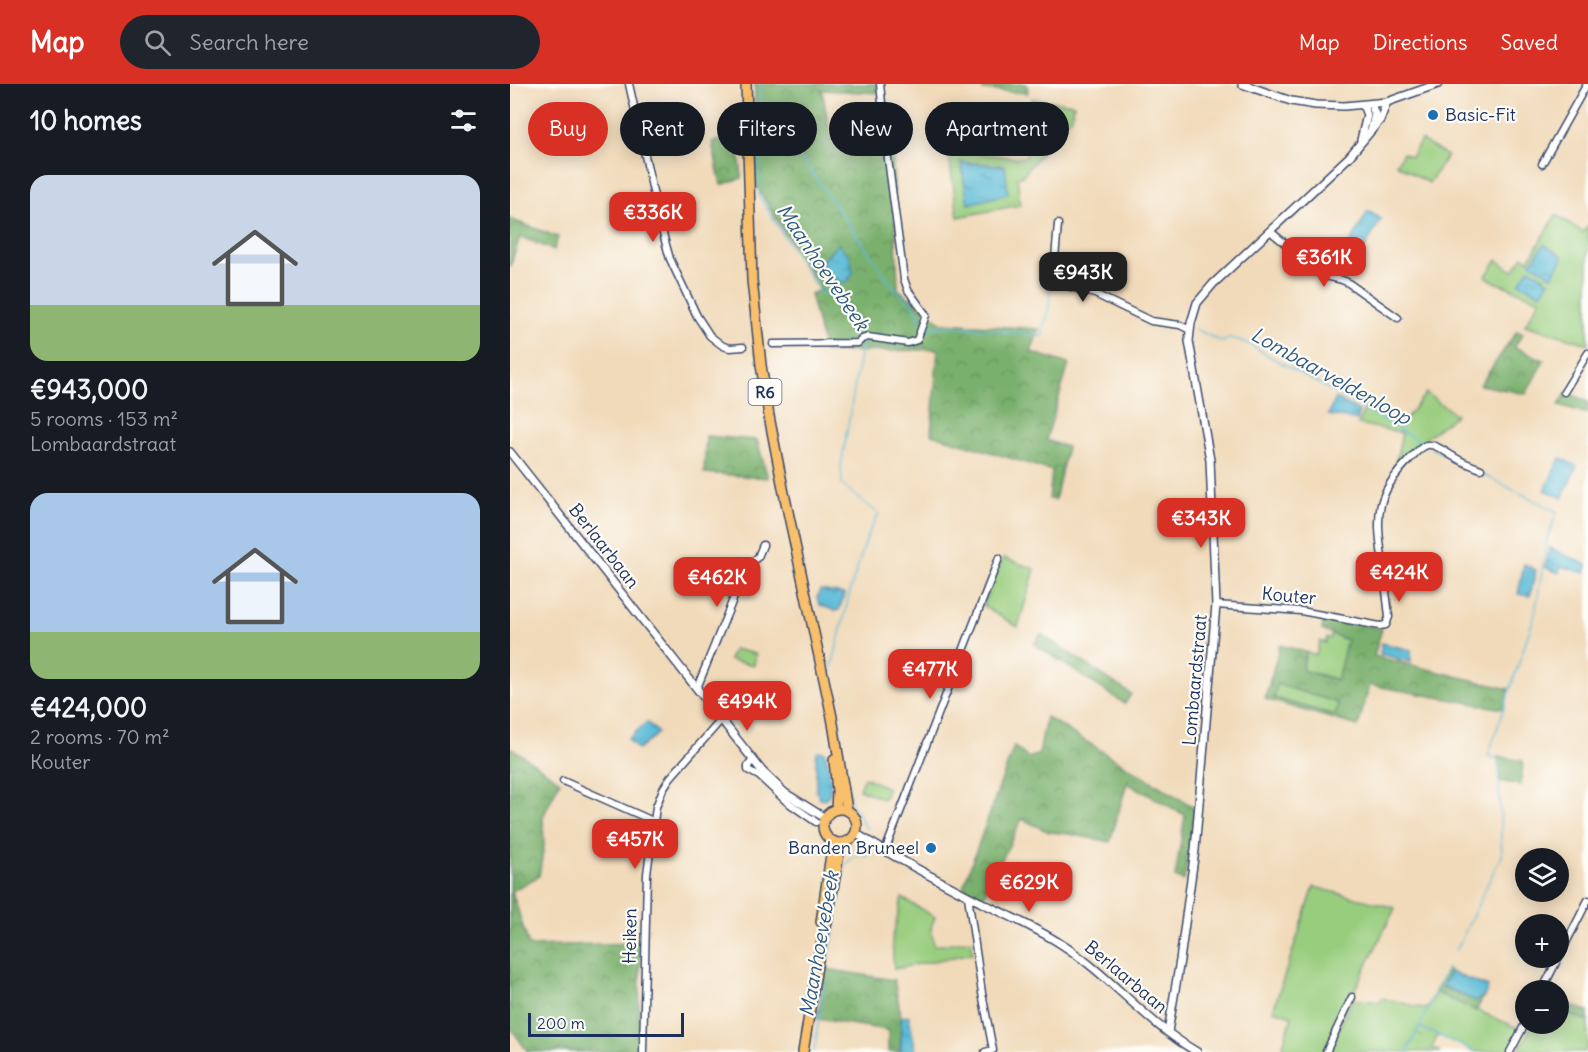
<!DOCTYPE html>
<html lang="en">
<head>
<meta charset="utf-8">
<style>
	:root { --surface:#171b24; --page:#20242c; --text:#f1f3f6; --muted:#9ea1a6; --accent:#d93025 }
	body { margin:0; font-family:Delius,sans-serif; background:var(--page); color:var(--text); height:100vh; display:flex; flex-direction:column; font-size:22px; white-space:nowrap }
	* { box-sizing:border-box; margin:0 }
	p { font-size:20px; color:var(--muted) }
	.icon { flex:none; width:33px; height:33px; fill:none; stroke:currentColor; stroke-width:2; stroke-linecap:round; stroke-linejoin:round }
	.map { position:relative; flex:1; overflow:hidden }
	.details { display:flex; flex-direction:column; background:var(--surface); width:510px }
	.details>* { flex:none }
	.guide { position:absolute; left:18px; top:18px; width:570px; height:54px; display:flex; gap:12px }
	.buttons { position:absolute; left:1005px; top:764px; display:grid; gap:12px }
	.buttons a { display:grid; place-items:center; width:54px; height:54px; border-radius:50%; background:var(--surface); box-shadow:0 3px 15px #0003; font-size:30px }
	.scale { position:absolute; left:18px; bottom:15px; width:156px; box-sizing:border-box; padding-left:6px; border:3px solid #1b2f5e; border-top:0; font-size:16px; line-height:21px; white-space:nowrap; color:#1b2f5e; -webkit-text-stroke:4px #fdfcf7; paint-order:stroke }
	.price { position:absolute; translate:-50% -51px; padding:0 14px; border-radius:12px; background:var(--accent); color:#fff; font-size:20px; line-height:39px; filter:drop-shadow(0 2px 3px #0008) }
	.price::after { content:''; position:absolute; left:50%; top:36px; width:18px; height:14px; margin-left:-9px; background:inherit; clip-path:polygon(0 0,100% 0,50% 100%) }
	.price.selected { background:#222; color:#fff }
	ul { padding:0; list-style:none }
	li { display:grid; align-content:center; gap:12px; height:318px; padding:0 30px }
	li span { display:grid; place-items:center; height:186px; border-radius:18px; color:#555 }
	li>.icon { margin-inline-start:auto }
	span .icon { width:108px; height:108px; fill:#fffc; stroke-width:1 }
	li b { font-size:26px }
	h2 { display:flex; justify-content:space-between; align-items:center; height:72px; padding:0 30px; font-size:26px }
	.pill { padding:0 21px; border-radius:27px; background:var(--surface); box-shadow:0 3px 15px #0003; font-size:21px; line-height:54px }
	.pill.selected { background:var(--accent); color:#fff }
	header { display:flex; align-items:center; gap:36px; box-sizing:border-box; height:84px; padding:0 30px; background:var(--accent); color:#fff }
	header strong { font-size:28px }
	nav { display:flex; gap:33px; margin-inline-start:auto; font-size:21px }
	.search { width:420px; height:54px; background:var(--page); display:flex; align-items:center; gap:15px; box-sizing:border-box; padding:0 21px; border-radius:33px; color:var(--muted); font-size:22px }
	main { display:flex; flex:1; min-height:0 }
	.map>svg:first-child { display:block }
	.grass { fill:#99cd7e; stroke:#5a7e6e; stroke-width:1.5 }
	.forest { fill:url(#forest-crowns); stroke:#4a7066; stroke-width:1.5; fill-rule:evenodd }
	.park { fill:url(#park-crowns); stroke:#5a7e6e; stroke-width:1.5 }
	.water { fill:url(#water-ripples); stroke:#3a749a; stroke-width:1.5 }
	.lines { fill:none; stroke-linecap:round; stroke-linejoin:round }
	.stream { stroke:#58bad6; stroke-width:1.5 }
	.minor-casing { stroke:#3b496c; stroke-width:9 }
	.tertiary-casing { stroke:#3b496c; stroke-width:10 }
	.primary-casing { stroke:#3b496c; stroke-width:12 }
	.minor { stroke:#fff; stroke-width:6 }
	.tertiary { stroke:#fff; stroke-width:7 }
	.primary { stroke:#f8bf6c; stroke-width:9 }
	.poi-dot { fill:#1f6fb2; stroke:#fdfcf7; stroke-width:2 }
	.labels { text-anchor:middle; stroke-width:4.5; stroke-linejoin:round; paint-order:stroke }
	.shield { fill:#fdfcf7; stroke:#5f6c8c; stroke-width:1.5 }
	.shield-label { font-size:16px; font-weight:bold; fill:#1b2f5e }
	.poi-label { font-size:18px; fill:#1b2f5e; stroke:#fdfcf7; text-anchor:start }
	.street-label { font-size:18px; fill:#1b2f5e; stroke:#fdfcf7 }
	.water-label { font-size:20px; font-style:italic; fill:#2d5982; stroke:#fdfcf7 }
</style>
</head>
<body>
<header>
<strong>Map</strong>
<div class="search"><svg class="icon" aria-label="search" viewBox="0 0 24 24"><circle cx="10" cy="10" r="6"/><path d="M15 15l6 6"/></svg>Search here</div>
<nav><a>Map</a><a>Directions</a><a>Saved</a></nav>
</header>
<main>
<section class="details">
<h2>10 homes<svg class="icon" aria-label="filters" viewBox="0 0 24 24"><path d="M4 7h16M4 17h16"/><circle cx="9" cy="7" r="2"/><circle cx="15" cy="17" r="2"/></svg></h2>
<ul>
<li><span style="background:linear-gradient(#c9d6e8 70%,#8fb573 0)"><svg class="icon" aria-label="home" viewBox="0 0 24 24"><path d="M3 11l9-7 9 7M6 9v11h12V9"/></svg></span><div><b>€943,000</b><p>5 rooms · 153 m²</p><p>Lombaardstraat</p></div></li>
<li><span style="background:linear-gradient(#a9c7e8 75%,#8fb573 0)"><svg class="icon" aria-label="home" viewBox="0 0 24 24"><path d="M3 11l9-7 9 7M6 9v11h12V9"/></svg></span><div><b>€424,000</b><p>2 rooms · 70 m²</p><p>Kouter</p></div></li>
</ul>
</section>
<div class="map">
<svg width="1078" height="968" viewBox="0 0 1078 968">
	<defs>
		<pattern id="forest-crowns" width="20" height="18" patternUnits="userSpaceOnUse" patternTransform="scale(1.5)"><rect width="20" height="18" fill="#7ab06d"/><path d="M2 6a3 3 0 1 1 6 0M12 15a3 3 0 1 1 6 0" fill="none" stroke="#63905d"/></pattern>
		<pattern id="park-crowns" width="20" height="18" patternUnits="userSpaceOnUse" patternTransform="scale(1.5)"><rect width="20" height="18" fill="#99cd7e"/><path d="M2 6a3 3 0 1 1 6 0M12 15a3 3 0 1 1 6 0" fill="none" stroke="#83b06f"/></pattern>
		<pattern id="water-ripples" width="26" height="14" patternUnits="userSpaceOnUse" patternTransform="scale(1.5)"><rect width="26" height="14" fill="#58bad6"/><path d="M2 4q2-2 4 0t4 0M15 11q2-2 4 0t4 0" fill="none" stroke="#4898b1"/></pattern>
	</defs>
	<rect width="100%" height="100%" fill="#fdfcf7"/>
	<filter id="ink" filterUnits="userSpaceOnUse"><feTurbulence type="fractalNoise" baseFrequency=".0167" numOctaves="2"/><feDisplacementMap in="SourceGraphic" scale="12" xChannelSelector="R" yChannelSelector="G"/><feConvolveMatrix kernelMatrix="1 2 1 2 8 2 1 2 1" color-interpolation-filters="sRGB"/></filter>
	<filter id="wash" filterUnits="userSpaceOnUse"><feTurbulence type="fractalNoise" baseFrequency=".008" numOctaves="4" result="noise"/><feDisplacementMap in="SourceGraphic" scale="24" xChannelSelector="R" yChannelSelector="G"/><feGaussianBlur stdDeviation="1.35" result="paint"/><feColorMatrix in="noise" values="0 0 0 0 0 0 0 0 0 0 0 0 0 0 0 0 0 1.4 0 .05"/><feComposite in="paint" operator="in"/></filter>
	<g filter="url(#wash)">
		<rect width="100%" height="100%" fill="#f1daba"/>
		<g class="grass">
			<path d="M 522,15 L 564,20 L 562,33 L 511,93 L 507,93 L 510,121 L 448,133 L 438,65 L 506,74 L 516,73 Z"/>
			<path d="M 911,56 L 937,72 L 919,99 L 886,80 L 893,69 L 901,73 Z"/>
			<path d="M 1046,131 L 1073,148 L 1078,142 L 1078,260 L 1015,241 L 1030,216 L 983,197 L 976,192 L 987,176 L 1003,187 L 1013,172 L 1019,176 Z"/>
			<path d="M 916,309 L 946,331 L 917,353 L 888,383 L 885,382 L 892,349 L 848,340 L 856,321 L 889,343 Z"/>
			<path d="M 493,474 L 525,485 L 508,543 L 473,522 Z"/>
			<path d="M 822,550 L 838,556 L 827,596 L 792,586 L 796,568 L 806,571 L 810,557 L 815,559 L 817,554 L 820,555 Z"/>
			<path d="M 224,565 L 246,570 L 244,581 L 219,576 Z"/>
			<path d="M 767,600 L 829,619 L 825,632 L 763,614 Z"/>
			<path d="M 354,693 L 378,704 L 373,715 L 349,705 Z"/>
			<path d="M 804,803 L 885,824 L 814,968 L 771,968 L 782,932 L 763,926 Z"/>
			<path d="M 392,814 L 425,833 L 421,843 L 424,862 L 461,856 L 463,869 L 384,885 L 382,856 Z"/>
			<path d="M 925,908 L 1010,945 L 999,968 L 966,968 L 909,943 L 897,968 L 818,968 L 843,915 L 868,918 L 872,914 L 917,925 Z"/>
			<path d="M 1049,927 L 1078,937 L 1078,963 L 1075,968 L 1008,968 L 1023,939 L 1048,939 Z"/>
		</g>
		<g class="forest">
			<path d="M 245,0 L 367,0 L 368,9 L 312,6 L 321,55 L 382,53 L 388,205 L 432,239 L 529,245 L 521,268 L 559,280 L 536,356 L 557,363 L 545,416 L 539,415 L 542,387 L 421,350 L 428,265 L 384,267 L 314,268 L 313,261 L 300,210 L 311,206 L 238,89 L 245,85 Z"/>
			<path d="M 472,0 L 517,0 L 518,9 L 473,6 Z"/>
			<path d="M 227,52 L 232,94 L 211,101 L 202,58 Z"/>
			<path d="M 0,135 L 48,153 L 44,166 L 10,153 L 0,183 Z"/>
			<path d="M 1007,247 L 1013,250 L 1004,263 L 1034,276 L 1016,310 L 970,301 Z"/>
			<path d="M 1057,308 L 1078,318 L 1078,330 L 1049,321 Z"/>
			<path d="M 196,352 L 247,356 L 258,394 L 194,389 Z"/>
			<path d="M 814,533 L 872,545 L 864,572 L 999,605 L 993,625 L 860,601 L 848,642 L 755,615 L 770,561 L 796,568 L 792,586 L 827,596 L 837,556 L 812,546 ZM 767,600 L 828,619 L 825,631 L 764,614 Z"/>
			<path d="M 531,550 L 621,610 L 615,620 L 524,560 Z"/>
			<path d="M 536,633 L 685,724 L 674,797 L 665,793 L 675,731 L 617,699 L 600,758 L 559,750 L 539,748 L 512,735 L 474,812 L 453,803 L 504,662 L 518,674 L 529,670 Z"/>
			<path d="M 0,663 L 50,697 L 33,733 L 34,762 L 29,792 L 2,807 L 19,862 L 131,859 L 128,968 L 18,968 L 0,943 Z"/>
			<path d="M 988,672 L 1013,677 L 1011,701 L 990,697 Z"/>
			<path d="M 316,885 L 384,896 L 391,932 L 390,968 L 378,968 L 378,946 L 307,935 Z"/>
			<path d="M 937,885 L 940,888 L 933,903 L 966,917 L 974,912 L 966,927 L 925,908 Z"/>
			<path d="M 1049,918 L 1078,927 L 1078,937 L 1049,927 Z"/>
		</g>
		<path class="park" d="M 909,943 L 928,951 L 922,964 L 930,968 L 897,968 Z"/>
		<g class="water">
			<path d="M 451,78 L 495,82 L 498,110 L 458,120 Z"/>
			<path d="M 858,127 L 871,135 L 852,169 L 839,161 Z"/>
			<path d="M 328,160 L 340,172 L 343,189 L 336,199 L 324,194 L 314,187 L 312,177 Z"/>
			<path d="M 1034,160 L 1052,172 L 1052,177 L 1042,192 L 1021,179 Z"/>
			<path d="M 1019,184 L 1039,197 L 1031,210 L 1009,199 Z"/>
			<path d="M 826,314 L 849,327 L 847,336 L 818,331 Z"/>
			<path d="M 1050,374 L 1067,382 L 1052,414 L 1035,406 Z"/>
			<path d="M 1040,464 L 1077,481 L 1075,489 L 1051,482 L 1049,489 L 1035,483 Z"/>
			<path d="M 1014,480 L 1026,486 L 1020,512 L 1008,510 Z"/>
			<path d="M 310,506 L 334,510 L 329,526 L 325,527 L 310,521 L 307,514 Z"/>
			<path d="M 872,559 L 901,566 L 901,578 L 870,570 Z"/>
			<path d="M 137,638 L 148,649 L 128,666 L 118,655 Z"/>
			<path d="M 311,667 L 315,668 C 318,677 323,703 319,711 C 318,713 316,714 315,715 L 310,714 L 306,707 L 306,673 L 307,668 Z"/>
			<path d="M 940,888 L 978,903 L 974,912 L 966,917 L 933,902 Z"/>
			<path d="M 399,932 L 406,968 L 391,968 L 391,933 Z"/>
		</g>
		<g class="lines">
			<g class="stream">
				<path d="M 250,0 L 249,112 L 310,209 L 318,209 L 348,258"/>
				<path d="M 755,2 L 757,0"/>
				<path d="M 250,75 L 273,71 L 291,73 L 384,204 C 395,213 409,223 410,238"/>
				<path d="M 417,242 L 420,243 C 452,240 477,246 509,249 C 518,250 524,249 531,253 L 533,250 L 532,244 C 541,232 539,214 540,200"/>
				<path d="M 685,245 L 712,258 L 719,254 L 729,256 L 743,262 L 759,272 L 857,326 L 910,358"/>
				<path d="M 350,262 L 351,265 L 331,382 L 332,401 L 369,430 L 358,450 L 341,503 L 321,587 L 320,598 L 334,673 L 341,721 L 347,727 L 353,740 L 357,744"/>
				<path d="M 921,364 L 946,377"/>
				<path d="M 946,867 L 988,778 L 992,773 L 988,677 L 986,674 L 978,672 L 1025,530 L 1037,456 L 1047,428 L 956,382"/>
				<path d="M 909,943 L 966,968"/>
				<path d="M 304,968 L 318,873 L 325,847 L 325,836 L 335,782 C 340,772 348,771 358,772"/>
				<path d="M 897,968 L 937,885"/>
			</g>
		</g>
	</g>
	<g filter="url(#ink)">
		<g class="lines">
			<g class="minor-casing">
				<g id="minor">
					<path d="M 119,0 L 150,139 L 160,175 L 187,232 L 200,252 L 213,262 L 220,264 L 233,263"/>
					<path d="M 1032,80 L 1077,0"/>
					<path d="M 548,140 L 543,198 L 585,210 L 641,237 L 670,241 L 680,246"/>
					<path d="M 760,147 L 813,191 C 822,195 827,193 837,198 L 888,234"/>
					<path d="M 263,260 L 348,259 L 352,255 L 358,253 L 398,259 L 407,256 L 416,231 L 398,206 L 394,195 L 378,75 L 370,0"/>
					<path d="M 1054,308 L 1078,269"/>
					<path d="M 706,521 L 791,527 L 870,542 L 876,541 L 879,533 C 877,513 874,493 872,473 C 866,429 866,410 899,376 C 905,370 913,359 921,361 C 929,362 938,370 946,374 C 954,379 963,382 971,385"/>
					<path d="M 187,604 L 224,513 L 226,490 L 248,473 L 253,461"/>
					<path d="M 243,676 L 238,682 L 238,686 L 249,692 L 276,717 L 306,738"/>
					<path d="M 53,697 L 143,737"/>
					<path d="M 375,767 L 489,474"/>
					<path d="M 458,812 L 472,909 L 483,966 L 475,968"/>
					<path d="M 1032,906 L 1078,816"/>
					<path d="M 133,968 L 137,790 L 146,723 L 153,705 L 160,694 L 211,636"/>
					<path d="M 816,968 L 842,913"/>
					<path d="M 1000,968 L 1016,938"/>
				</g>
			</g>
			<g class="tertiary-casing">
				<g id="tertiary">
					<path d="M 732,0 L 781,17 L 806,21 L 834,22 L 877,18 L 928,0"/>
					<path d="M 861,20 L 865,30 L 862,43"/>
					<path d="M 851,56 L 857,31 L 853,21"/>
					<path d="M 0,368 L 252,687 L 275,709 L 315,734"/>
					<path d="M 345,749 C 386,774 427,796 470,818 C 497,831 526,844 551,860 C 600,891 636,939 687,968"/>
					<path d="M 658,948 L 670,876 L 685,766 L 706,521 L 700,376 L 679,257 L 681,239 L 687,219 L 703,200 L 839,73 L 870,36 L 877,18"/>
				</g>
			</g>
			<g class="primary-casing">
				<g id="primary">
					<path d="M 236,0 L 242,196 L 251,281 L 259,332 L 274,409 L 322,633 L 337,726"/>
					<path d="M 324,676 L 327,707 L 326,725"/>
					<circle cx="330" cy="742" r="17"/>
					<path d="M 311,838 L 323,757"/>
					<path d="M 293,968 L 310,864 L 317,839 L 331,759"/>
				</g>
			</g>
			<use href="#minor" class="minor"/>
			<use href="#tertiary" class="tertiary"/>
			<use href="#primary" class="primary"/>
		</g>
	</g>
	<g class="poi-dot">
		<circle cx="923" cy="31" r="6"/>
		<circle cx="421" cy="764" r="6"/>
	</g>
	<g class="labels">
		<rect class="shield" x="238.5" y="295" width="33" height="26" rx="4.5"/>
		<g class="shield-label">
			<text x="255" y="314">R6</text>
		</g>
		<g class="poi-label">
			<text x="935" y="37">Basic-Fit</text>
			<text x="409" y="770" text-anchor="end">Banden Bruneel</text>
		</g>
		<g class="street-label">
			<text transform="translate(94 462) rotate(52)" y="6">Berlaarbaan</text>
			<text transform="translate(779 512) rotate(5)" y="6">Kouter</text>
			<text transform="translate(685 596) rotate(-85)" y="6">Lombaardstraat</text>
			<text transform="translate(120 852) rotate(-89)" y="6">Heiken</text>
			<text transform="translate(616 893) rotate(40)" y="6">Berlaarbaan</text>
		</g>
		<g class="water-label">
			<text transform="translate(313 183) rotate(56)" y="7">Maanhoevebeek</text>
			<text transform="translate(821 292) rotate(29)" y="7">Lombaarveldenloop</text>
			<text transform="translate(309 860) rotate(-80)" y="7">Maanhoevebeek</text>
		</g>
	</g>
</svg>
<div class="buttons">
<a><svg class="icon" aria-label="layers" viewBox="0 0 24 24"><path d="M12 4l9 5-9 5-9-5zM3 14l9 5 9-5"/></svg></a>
<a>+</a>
<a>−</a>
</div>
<div class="scale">200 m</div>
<b class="price" style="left:143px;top:159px">€336K</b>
<b class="price" style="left:814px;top:204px">€361K</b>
<b class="price selected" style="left:573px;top:219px">€943K</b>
<b class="price" style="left:691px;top:465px">€343K</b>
<b class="price" style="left:889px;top:519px">€424K</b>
<b class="price" style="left:207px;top:524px">€462K</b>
<b class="price" style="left:420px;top:616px">€477K</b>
<b class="price" style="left:237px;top:648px">€494K</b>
<b class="price" style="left:125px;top:786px">€457K</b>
<b class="price" style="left:519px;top:829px">€629K</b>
<div class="guide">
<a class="pill selected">Buy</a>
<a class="pill">Rent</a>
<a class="pill">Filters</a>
<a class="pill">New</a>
<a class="pill">Apartment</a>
</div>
</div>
</main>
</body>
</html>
